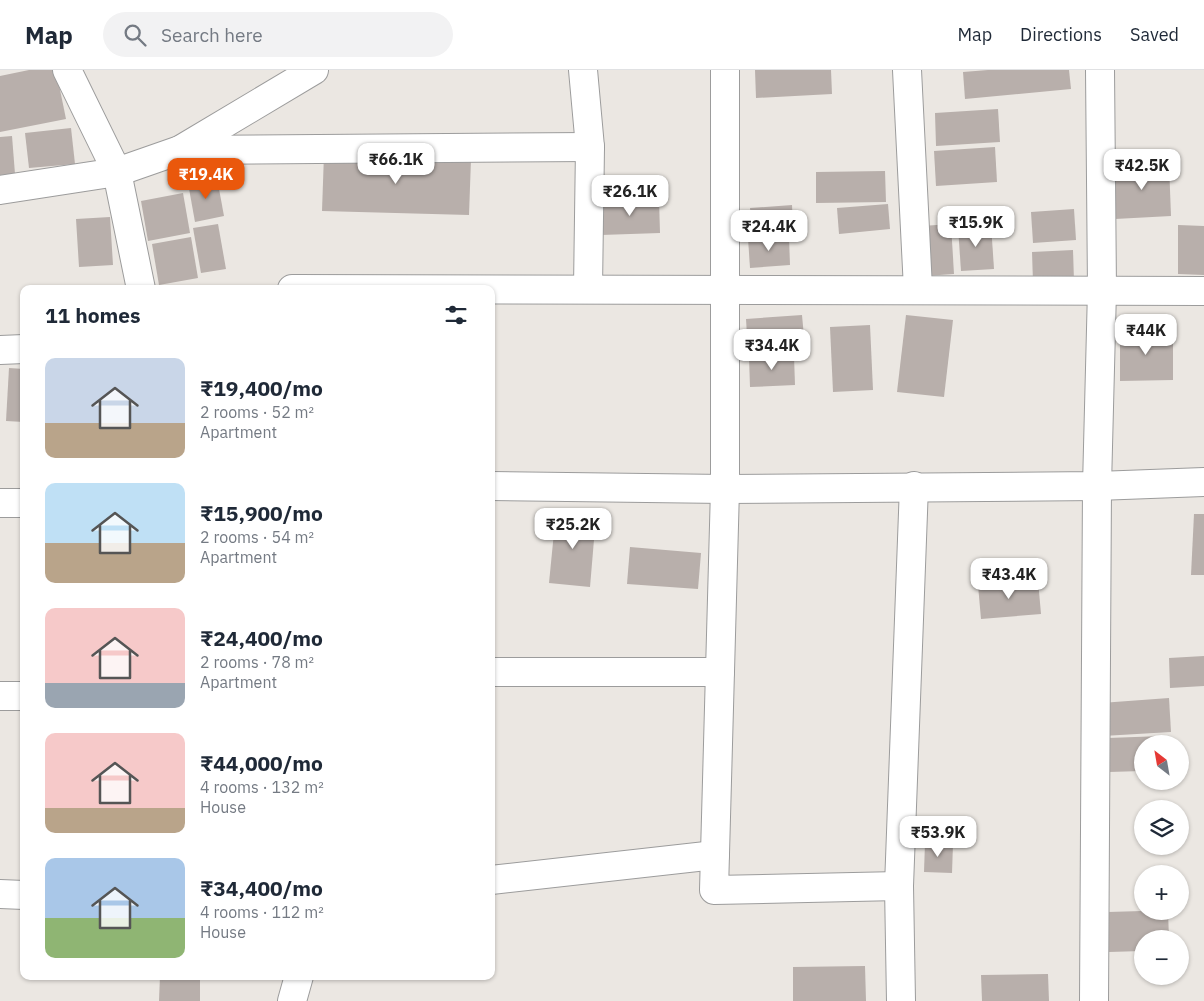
<!DOCTYPE html>
<html lang="en">
<head>
<meta charset="utf-8">
<style>
	:root { --surface:#fff; --page:#f2f2f3; --text:#1f2937; --muted:#747a83; --line:#e0e1e3; --accent:#ea580c }
	body { margin:0; font-family:"IBM Plex Sans",sans-serif; background:var(--page); color:var(--text); height:100vh; display:flex; flex-direction:column; font-size:19px; white-space:nowrap }
	* { box-sizing:border-box; margin:0 }
	p { font-size:16px; color:var(--muted) }
	.icon { flex:none; width:28px; height:28px; fill:none; stroke:currentColor; stroke-width:2; stroke-linecap:round; stroke-linejoin:round }
	.map { position:relative; flex:1; overflow:hidden }
	.side { position:absolute; left:20px; top:215px; width:475px; height:695px; display:flex; flex-direction:column; background:var(--surface); border-radius:10px; box-shadow:0 1px 4px #0004 }
	.side>* { flex:none }
	.needle { width:32px; rotate:329deg }
	.controls { position:absolute; left:1134px; top:665px; display:grid; gap:10px }
	.controls a { display:grid; place-items:center; width:55px; height:55px; border-radius:50%; background:var(--surface); box-shadow:0 1px 4px #0004; font-size:25px }
	.price { position:absolute; translate:-50% -42px; padding:0 11px; border-radius:10px; background:#fff; color:#222; font-size:16px; line-height:32px; filter:drop-shadow(0 1px 2px #0008) }
	.price::after { content:''; position:absolute; left:50%; top:30px; width:15px; height:11px; margin-left:-8px; background:inherit; clip-path:polygon(0 0,100% 0,50% 100%) }
	.price.on { background:var(--accent); color:#fff }
	ul { padding:0; list-style:none }
	li { display:flex; align-items:center; gap:15px; height:125px; padding:0 25px }
	li span { display:grid; place-items:center; flex:none; width:140px; height:100px; border-radius:10px; color:#555 }
	li>.icon { margin-inline-start:auto }
	span .icon { width:60px; height:60px; fill:#fffc; stroke-width:1 }
	li b { font-size:21px }
	h2 { display:flex; justify-content:space-between; align-items:center; height:60px; padding:0 25px; font-size:21px }
	header { display:flex; align-items:center; gap:30px; box-sizing:border-box; height:70px; padding:0 25px; background:var(--surface); border-bottom:1px solid var(--line) }
	header strong { font-size:24px }
	nav { display:flex; gap:28px; margin-inline-start:auto; font-size:18px }
	.search { width:350px; height:45px; background:var(--page); display:flex; align-items:center; gap:12px; box-sizing:border-box; padding:0 18px; border-radius:28px; color:var(--muted); font-size:19px }
	.map>svg:first-child { display:block }
	.building { fill:#b8afab }
	.lines { fill:none; stroke-linecap:round; stroke-linejoin:round }
	.minor-casing { stroke:#9c9c9c; stroke-width:30 }
	.minor { stroke:#fff; stroke-width:28 }
</style>
</head>
<body>
<header>
<strong>Map</strong>
<div class="search"><svg class="icon" aria-label="search" viewBox="0 0 24 24"><circle cx="10" cy="10" r="6"/><path d="M15 15l6 6"/></svg>Search here</div>
<nav><a>Map</a><a>Directions</a><a>Saved</a></nav>
</header>
<div class="map">
<svg width="1204" height="931" viewBox="0 0 1204 931">
	<rect width="100%" height="100%" fill="#ebe7e2"/>
	<g class="building">
		<path d="M 29,0 L 56,0 L 66,49 L 0,62 L 0,6 Z"/>
		<path d="M 755,0 L 831,0 L 832,24 L 756,28 Z"/>
		<path d="M 988,0 L 1069,0 L 1071,19 L 965,29 L 963,2 Z"/>
		<path d="M 998,39 L 1000,72 L 936,76 L 935,43 Z"/>
		<path d="M 71,58 L 75,94 L 29,98 L 25,63 Z"/>
		<path d="M 12,66 L 15,104 L 0,105 L 0,67 Z"/>
		<path d="M 995,77 L 997,112 L 936,116 L 934,81 Z"/>
		<path d="M 324,84 L 471,89 L 469,145 L 322,141 Z"/>
		<path d="M 1169,94 L 1171,146 L 1115,149 L 1112,97 Z"/>
		<path d="M 885,101 L 886,132 L 816,133 L 816,102 Z"/>
		<path d="M 217,108 L 224,146 L 195,152 L 188,113 Z"/>
		<path d="M 183,123 L 190,163 L 148,171 L 141,131 Z"/>
		<path d="M 659,129 L 660,163 L 601,165 L 600,131 Z"/>
		<path d="M 888,134 L 890,159 L 839,164 L 837,138 Z"/>
		<path d="M 792,135 L 793,156 L 752,159 L 750,138 Z"/>
		<path d="M 1074,139 L 1076,170 L 1033,173 L 1031,142 Z"/>
		<path d="M 110,147 L 113,195 L 79,197 L 76,149 Z"/>
		<path d="M 218,154 L 226,199 L 201,203 L 193,158 Z"/>
		<path d="M 951,154 L 954,204 L 925,206 L 922,156 Z"/>
		<path d="M 991,154 L 994,199 L 961,201 L 958,157 Z"/>
		<path d="M 1178,155 L 1204,156 L 1204,205 L 1178,204 Z"/>
		<path d="M 191,167 L 198,208 L 159,215 L 152,174 Z"/>
		<path d="M 789,167 L 790,195 L 750,198 L 748,168 Z"/>
		<path d="M 1073,180 L 1074,211 L 1033,212 L 1032,182 Z"/>
		<path d="M 802,245 L 805,278 L 748,283 L 746,249 Z"/>
		<path d="M 906,245 L 953,250 L 944,327 L 897,322 Z"/>
		<path d="M 870,255 L 873,320 L 833,322 L 830,257 Z"/>
		<path d="M 1120,261 L 1173,261 L 1173,310 L 1120,311 Z"/>
		<path d="M 794,286 L 795,315 L 750,317 L 749,287 Z"/>
		<path d="M 9,298 L 24,299 L 24,352 L 6,351 Z"/>
		<path d="M 556,442 L 596,446 L 590,517 L 549,513 Z"/>
		<path d="M 1194,444 L 1204,444 L 1204,505 L 1191,505 Z"/>
		<path d="M 630,477 L 701,483 L 698,519 L 627,514 Z"/>
		<path d="M 1038,510 L 1041,544 L 981,549 L 978,515 Z"/>
		<path d="M 1204,586 L 1204,616 L 1170,618 L 1169,588 Z"/>
		<path d="M 1169,628 L 1171,662 L 1103,666 L 1101,633 Z"/>
		<path d="M 1162,666 L 1162,674 L 1142,674 L 1142,701 L 1109,702 L 1108,668 Z"/>
		<path d="M 925,773 L 953,774 L 952,803 L 924,802 Z"/>
		<path d="M 1142,841 L 1168,841 L 1169,869 L 1142,869 L 1142,881 L 1109,882 L 1108,842 Z"/>
		<path d="M 865,896 L 866,931 L 793,931 L 793,897 Z"/>
		<path d="M 1048,904 L 1049,931 L 982,931 L 981,905 Z"/>
		<path d="M 160,906 L 200,906 L 200,931 L 159,931 Z"/>
	</g>
	<g class="lines">
		<g class="minor-casing">
			<g id="minor">
				<path d="M 67,0 L 117,102 L 141,219"/>
				<path d="M 583,0 L 590,77 L 588,218"/>
				<path d="M 725,0 L 725,419 L 714,820 L 899,816"/>
				<path d="M 907,0 L 918,219"/>
				<path d="M 180,80 L 590,77"/>
				<path d="M 0,120 L 117,102 L 180,80 L 314,0"/>
				<path d="M 292,219 L 1204,221"/>
				<path d="M 0,280 L 24,279"/>
				<path d="M 491,416 L 725,419 L 1097,416 L 1204,412"/>
				<path d="M 0,433 L 24,433"/>
				<path d="M 491,602 L 720,602"/>
				<path d="M 0,626 L 24,626"/>
				<path d="M 491,810 L 715,785"/>
				<path d="M 0,824 L 24,825"/>
				<path d="M 292,931 L 299,906"/>
				<path d="M 901,931 L 899,816 L 914,416"/>
				<path d="M 1094,931 L 1097,416 L 1102,220 L 1100,0"/>
			</g>
		</g>
		<use href="#minor" class="minor"/>
	</g>
</svg>
<div class="controls">
<a><svg class="needle" viewBox="-14 -14 28 28"><path d="M0-13l5 13h-10z" fill="#e53935"/><path d="M0 13l5-13h-10z" fill="#747a83"/></svg></a>
<a><svg class="icon" aria-label="layers" viewBox="0 0 24 24"><path d="M12 4l9 5-9 5-9-5zM3 14l9 5 9-5"/></svg></a>
<a>+</a>
<a>−</a>
</div>
<b class="price" style="left:396px;top:115px">₹66.1K</b>
<b class="price" style="left:1142px;top:121px">₹42.5K</b>
<b class="price on" style="left:206px;top:130px">₹19.4K</b>
<b class="price" style="left:630px;top:147px">₹26.1K</b>
<b class="price" style="left:976px;top:178px">₹15.9K</b>
<b class="price" style="left:769px;top:182px">₹24.4K</b>
<b class="price" style="left:1146px;top:286px">₹44K</b>
<b class="price" style="left:772px;top:301px">₹34.4K</b>
<b class="price" style="left:573px;top:480px">₹25.2K</b>
<b class="price" style="left:1009px;top:530px">₹43.4K</b>
<b class="price" style="left:938px;top:788px">₹53.9K</b>
<section class="side">
<h2>11 homes<svg class="icon" aria-label="filters" viewBox="0 0 24 24"><path d="M4 7h16M4 17h16"/><circle cx="9" cy="7" r="2"/><circle cx="15" cy="17" r="2"/></svg></h2>
<ul>
<li><span style="background:linear-gradient(#c9d6e8 65%,#b9a48a 0)"><svg class="icon" aria-label="home" viewBox="0 0 24 24"><path d="M3 11l9-7 9 7M6 9v11h12V9"/></svg></span><div><b>₹19,400/mo</b><p>2 rooms · 52 m²</p><p>Apartment</p></div></li>
<li><span style="background:linear-gradient(#bfe0f5 60%,#b9a48a 0)"><svg class="icon" aria-label="home" viewBox="0 0 24 24"><path d="M3 11l9-7 9 7M6 9v11h12V9"/></svg></span><div><b>₹15,900/mo</b><p>2 rooms · 54 m²</p><p>Apartment</p></div></li>
<li><span style="background:linear-gradient(#f6c9c9 75%,#9aa5b1 0)"><svg class="icon" aria-label="home" viewBox="0 0 24 24"><path d="M3 11l9-7 9 7M6 9v11h12V9"/></svg></span><div><b>₹24,400/mo</b><p>2 rooms · 78 m²</p><p>Apartment</p></div></li>
<li><span style="background:linear-gradient(#f6c9c9 75%,#b9a48a 0)"><svg class="icon" aria-label="home" viewBox="0 0 24 24"><path d="M3 11l9-7 9 7M6 9v11h12V9"/></svg></span><div><b>₹44,000/mo</b><p>4 rooms · 132 m²</p><p>House</p></div></li>
<li><span style="background:linear-gradient(#a9c7e8 60%,#8fb573 0)"><svg class="icon" aria-label="home" viewBox="0 0 24 24"><path d="M3 11l9-7 9 7M6 9v11h12V9"/></svg></span><div><b>₹34,400/mo</b><p>4 rooms · 112 m²</p><p>House</p></div></li>
</ul>
</section>
</div>
</body>
</html>
